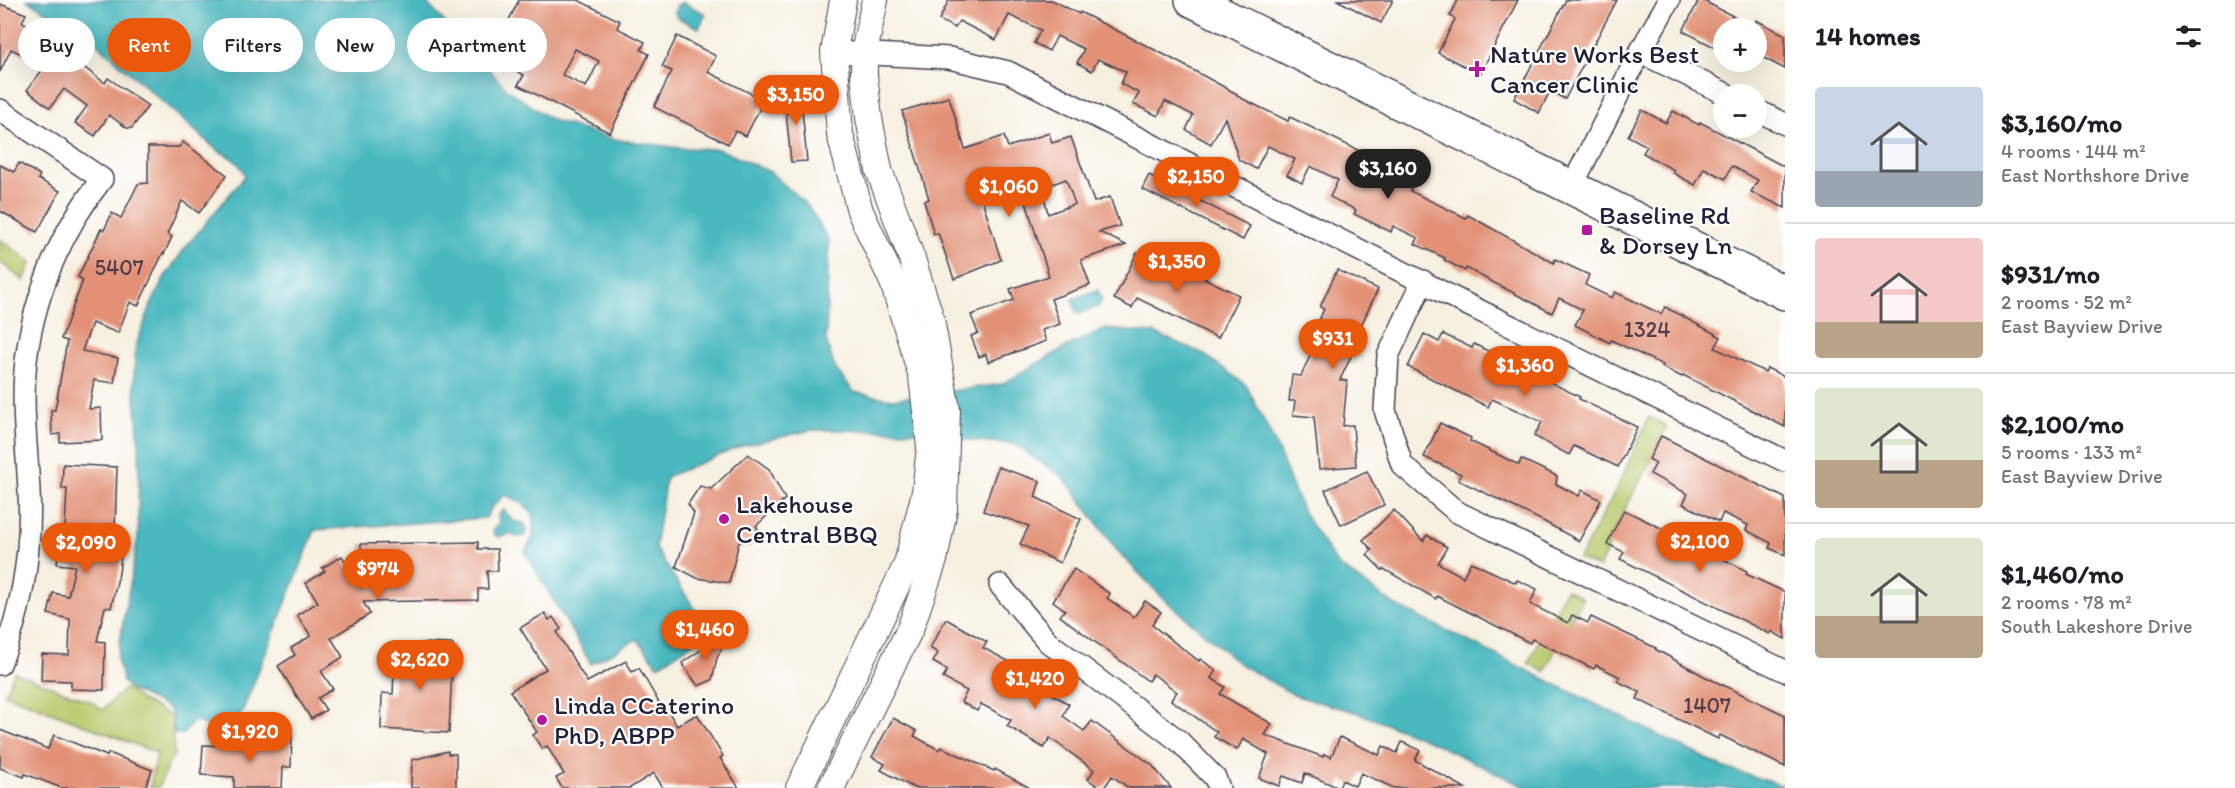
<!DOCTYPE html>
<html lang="en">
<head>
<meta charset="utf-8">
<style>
	:root { --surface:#fff; --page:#f2f2f2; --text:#202124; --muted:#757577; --line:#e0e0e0; --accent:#ea580c }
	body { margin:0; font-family:Itim,sans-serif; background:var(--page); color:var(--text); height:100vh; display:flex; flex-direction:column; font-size:22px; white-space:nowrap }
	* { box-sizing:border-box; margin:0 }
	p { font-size:20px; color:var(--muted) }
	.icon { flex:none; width:33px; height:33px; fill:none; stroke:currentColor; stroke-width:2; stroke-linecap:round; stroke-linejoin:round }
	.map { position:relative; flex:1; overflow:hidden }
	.side { display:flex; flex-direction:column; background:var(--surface); width:450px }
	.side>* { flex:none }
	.banner { position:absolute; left:18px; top:18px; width:570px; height:54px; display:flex; gap:12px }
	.buttons { position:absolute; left:1713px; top:18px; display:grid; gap:12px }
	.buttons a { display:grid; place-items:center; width:54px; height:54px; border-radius:50%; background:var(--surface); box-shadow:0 6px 24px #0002; font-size:30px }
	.price { position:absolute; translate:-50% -51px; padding:0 14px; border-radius:21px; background:var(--accent); color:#fff; font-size:20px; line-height:39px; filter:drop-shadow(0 2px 3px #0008) }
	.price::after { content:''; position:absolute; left:50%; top:36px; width:18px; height:14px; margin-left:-9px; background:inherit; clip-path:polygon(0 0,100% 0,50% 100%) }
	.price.active { background:#222; color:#fff }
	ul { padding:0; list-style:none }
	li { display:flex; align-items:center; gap:18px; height:150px; padding:0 30px }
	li+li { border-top:2px solid var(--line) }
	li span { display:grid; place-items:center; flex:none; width:168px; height:120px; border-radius:6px; color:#555 }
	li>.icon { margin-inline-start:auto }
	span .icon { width:72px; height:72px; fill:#fffc; stroke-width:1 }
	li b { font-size:26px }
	h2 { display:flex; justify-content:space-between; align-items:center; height:72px; padding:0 30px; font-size:26px }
	.tag { padding:0 21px; border-radius:27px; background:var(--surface); box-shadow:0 6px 24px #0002; font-size:21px; line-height:54px }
	.tag.active { background:var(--accent); color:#fff }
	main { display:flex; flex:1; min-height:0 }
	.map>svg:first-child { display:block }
	.green { fill:#b8c96b; stroke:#6d7653; stroke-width:1.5 }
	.water { fill:#48b8bf; stroke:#356d7d; stroke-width:1.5 }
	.building { fill:#e29176; fill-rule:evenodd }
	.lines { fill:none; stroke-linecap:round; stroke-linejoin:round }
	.minor-casing { stroke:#424154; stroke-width:24 }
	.tertiary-casing { stroke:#424154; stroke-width:28 }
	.primary-casing { stroke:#424154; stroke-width:36 }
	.minor { stroke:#fff; stroke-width:21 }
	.tertiary { stroke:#fff; stroke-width:26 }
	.primary { stroke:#fff; stroke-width:33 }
	.poi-dot { fill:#b5179e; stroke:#fff; stroke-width:2 }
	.labels { text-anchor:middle; stroke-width:4.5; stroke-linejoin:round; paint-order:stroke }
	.number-label { font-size:22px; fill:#523e4a }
	.poi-label { font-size:26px; fill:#22223b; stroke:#fff; text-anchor:start }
</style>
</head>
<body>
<main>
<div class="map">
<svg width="1785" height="788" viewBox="0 0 1785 788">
	<rect width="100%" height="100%" fill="#fff"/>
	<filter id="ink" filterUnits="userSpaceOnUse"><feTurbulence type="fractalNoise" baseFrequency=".0167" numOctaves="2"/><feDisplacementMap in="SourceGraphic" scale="12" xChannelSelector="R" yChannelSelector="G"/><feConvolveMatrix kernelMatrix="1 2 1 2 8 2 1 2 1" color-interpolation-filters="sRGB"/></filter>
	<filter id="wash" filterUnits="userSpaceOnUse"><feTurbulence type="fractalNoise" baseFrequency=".008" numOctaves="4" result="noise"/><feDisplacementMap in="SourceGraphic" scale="24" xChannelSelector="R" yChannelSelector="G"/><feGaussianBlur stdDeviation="1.35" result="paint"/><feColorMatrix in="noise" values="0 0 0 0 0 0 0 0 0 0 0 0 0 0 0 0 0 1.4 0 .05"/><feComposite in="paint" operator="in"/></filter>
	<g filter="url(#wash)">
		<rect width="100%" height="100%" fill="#f6f0e0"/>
		<g class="green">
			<path d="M 0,239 L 31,262 L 24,281 L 0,262 Z"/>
			<path d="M 1649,417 L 1667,426 L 1649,459 L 1652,461 L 1647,471 L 1645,471 L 1607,544 L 1609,546 L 1599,568 L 1579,559 L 1616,490 Z"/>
			<path d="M 1566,589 L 1583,598 L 1574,615 L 1572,614 L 1545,672 L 1528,663 Z"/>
			<path d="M 14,672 L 92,702 L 102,710 L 126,688 L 141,700 L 172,717 L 174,756 L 172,757 L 158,788 L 150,788 L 157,753 L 5,694 Z"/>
		</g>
		<g class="water">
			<path d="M 27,0 L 424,0 L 508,90 L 552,120 L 612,139 L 680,148 L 719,149 L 770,172 L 808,206 L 829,240 L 826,340 L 835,368 L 854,392 L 892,399 L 1002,384 L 1068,346 L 1104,329 L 1154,333 L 1202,353 L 1246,385 L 1276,445 L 1303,512 L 1337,564 L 1395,605 L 1725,768 L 1785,786 L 1785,788 L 1527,788 L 1423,738 L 1355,712 L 1296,696 L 1241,665 L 1165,600 L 1119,553 L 1064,478 L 1014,444 L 967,440 L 917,431 L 811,430 L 742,446 L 666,477 L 655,548 L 710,632 L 658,666 L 637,639 L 591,664 L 525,552 L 533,537 L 533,514 L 522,503 L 505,495 L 492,507 L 486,518 L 315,530 L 243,710 L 235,722 C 219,729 209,729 195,720 L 183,734 L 174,734 L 173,717 L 168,708 L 131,690 L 123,682 L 117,658 L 138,537 L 139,446 L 134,384 L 135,348 L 151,305 L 164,278 L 185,248 L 245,176 C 242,163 229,156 217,150 L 78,27 L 69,25 Z"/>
			<path d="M 682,2 L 706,14 L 699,28 L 676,17 L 677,13 L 674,12 L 678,4 L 681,6 Z"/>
			<path d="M 1098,290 L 1102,300 L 1098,307 L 1077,314 L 1072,299 Z"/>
			<path d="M 504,510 L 513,521 L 525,524 L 527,530 L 524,536 L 517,537 L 509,534 L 498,537 L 494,535 L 493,529 L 499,523 L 498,515 Z"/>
		</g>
		<g id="blocks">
			<g class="building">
				<path d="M 519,0 L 578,0 L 620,21 L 617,28 L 645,42 L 641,50 L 649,54 L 610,133 L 518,85 L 524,75 L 490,58 ZM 575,49 L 599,61 L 586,87 L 562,75 Z"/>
				<path d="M 949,0 L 1052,0 L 1079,14 L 1080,12 L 1165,55 L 1237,94 L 1237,96 L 1288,121 L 1290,117 L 1368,155 L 1367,157 L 1415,180 L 1410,191 L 1466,218 L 1468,215 L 1554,263 L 1555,259 L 1589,275 L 1585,285 L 1612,298 L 1615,292 L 1661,314 L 1665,307 L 1721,337 L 1715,348 L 1765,372 L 1767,368 L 1785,377 L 1785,427 L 1683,375 L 1682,377 L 1662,367 L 1663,365 L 1611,340 L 1610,343 L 1575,325 L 1583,310 L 1559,298 L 1552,313 L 1466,268 L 1465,271 L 1444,260 L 1445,258 L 1415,244 L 1418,238 L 1393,226 L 1391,232 L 1354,214 L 1356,210 L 1330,197 L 1338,180 L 1310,166 L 1302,183 L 1287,175 L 1295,159 L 1268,146 L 1256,169 L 1239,160 L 1225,118 L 1211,144 L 1186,130 L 1193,115 L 1165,101 L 1158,116 L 1133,104 L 1139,93 L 1121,84 L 1126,72 L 1098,59 L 1092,71 L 1077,63 L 1084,49 L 1057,36 L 1049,51 L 1034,43 L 1041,30 L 1009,15 L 996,40 L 959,21 L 955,28 L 939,20 Z"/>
				<path d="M 1337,0 L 1393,0 L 1381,23 Z"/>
				<path d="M 1458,0 L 1518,0 L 1480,74 L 1438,53 L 1455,19 L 1450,16 Z"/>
				<path d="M 1566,0 L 1617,0 L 1565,99 L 1550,91 L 1539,113 L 1514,99 Z"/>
				<path d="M 1699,0 L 1702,0 L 1756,28 L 1724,28 L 1724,52 L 1683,31 Z"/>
				<path d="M 0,4 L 26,14 L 22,22 L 49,34 L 44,45 L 74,67 L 78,63 L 105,83 L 108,78 L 148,106 L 132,128 L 127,128 L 109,115 L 95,136 L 75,123 L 87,106 L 64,89 L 50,108 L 27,90 L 46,65 L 11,49 L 0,72 Z"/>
				<path d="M 1756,20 L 1785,35 L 1785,69 L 1756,54 Z"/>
				<path d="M 677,36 L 716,56 L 708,72 L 764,100 L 746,136 L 735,131 L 728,144 L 654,107 L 672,71 L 662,67 Z"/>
				<path d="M 800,89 L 807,161 L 791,162 L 784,91 Z"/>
				<path d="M 949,97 L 965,149 L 1004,136 L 1008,147 L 1049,133 L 1052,143 L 1071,137 L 1094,202 L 1110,197 L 1120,226 L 1099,232 L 1126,245 L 1081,260 L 1090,285 L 1051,299 L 1060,324 L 1042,330 L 1046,341 L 988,362 L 986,354 L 979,357 L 971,336 L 978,333 L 971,315 L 1014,300 L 1010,289 L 1049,276 L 1020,183 L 981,196 L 1001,260 L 954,279 L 938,233 L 934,234 L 924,201 L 929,199 L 902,111 ZM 1066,179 L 1075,204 L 1048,214 L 1042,188 Z"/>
				<path d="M 1642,110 L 1666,123 L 1673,111 L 1699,125 L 1700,122 L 1785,167 L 1785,208 L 1751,192 L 1758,180 L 1732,166 L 1725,179 L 1704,168 L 1695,185 L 1673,173 L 1674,170 L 1643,153 L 1647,146 L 1628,136 Z"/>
				<path d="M 183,142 L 227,175 L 199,213 L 182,201 L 167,234 L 172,237 L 164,254 L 163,253 L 138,306 L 130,302 L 118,333 L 92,323 L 82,351 L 118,358 L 114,383 L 94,380 L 89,409 L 101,408 L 102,440 L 60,442 L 60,434 L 52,435 L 51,410 L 55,410 L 67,341 L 61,339 L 83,280 L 78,277 L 101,229 L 104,230 L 112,213 L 121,218 L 138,184 L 148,183 L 148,147 L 179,147 Z"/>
				<path d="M 19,163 L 40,175 L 38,179 L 60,191 L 37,232 L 0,211 L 0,165 L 14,172 Z"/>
				<path d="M 1149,175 L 1250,226 L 1243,240 L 1142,189 Z"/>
				<path d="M 1137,253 L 1143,253 L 1154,259 L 1157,255 L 1239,295 L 1218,338 L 1137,298 L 1132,308 L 1114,299 Z"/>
				<path d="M 1337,270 L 1378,289 L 1357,334 L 1361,335 L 1340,380 L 1347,381 L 1343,426 L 1353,425 L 1356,466 L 1319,469 L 1314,417 L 1293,415 L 1295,401 L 1289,401 L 1292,375 L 1301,376 L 1317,340 L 1311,338 L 1324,309 L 1320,307 Z"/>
				<path d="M 1424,334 L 1439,342 L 1443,334 L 1472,348 L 1474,344 L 1580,397 L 1579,399 L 1637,427 L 1618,467 L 1574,446 L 1569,455 L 1534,436 L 1542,422 L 1492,399 L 1488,407 L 1408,367 Z"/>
				<path d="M 1440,423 L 1471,438 L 1470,441 L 1519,465 L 1521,459 L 1557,476 L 1556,484 L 1579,496 L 1582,490 L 1601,500 L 1579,541 L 1543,521 L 1458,480 L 1461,474 L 1424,457 Z"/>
				<path d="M 1661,436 L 1785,498 L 1785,555 L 1769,548 L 1771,543 L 1746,530 L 1748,525 L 1723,513 L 1719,522 L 1683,504 L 1688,494 L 1650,474 L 1656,463 L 1649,459 Z"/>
				<path d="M 748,454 L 769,469 L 785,499 L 756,526 L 758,529 L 749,542 L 739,542 L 729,583 L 697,578 L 676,567 L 694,513 L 688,504 L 700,486 L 711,489 Z"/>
				<path d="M 63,464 L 117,467 L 115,530 L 124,532 L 119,573 L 111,608 L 105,607 L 97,641 L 105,642 L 104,690 L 71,689 L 71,681 L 41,680 L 42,654 L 69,655 L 70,619 L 48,614 L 53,593 L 68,596 L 75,566 L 57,564 L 61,528 L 65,528 L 67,489 L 62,489 Z"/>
				<path d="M 998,467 L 1040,481 L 1035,497 L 1081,519 L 1060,563 L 1020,544 L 1029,526 L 983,511 Z"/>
				<path d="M 1367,471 L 1384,505 L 1341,525 L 1325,490 Z"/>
				<path d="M 1394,510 L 1423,541 L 1427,535 L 1447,547 L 1438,563 L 1463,577 L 1471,562 L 1516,583 L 1517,580 L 1537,589 L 1530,604 L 1568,623 L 1572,615 L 1588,623 L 1591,617 L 1656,648 L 1655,649 L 1704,676 L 1785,715 L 1785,767 L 1720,735 L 1718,739 L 1637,699 L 1640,692 L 1617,681 L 1620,677 L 1596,665 L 1594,669 L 1532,639 L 1530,643 L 1437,596 L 1436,599 L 1384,569 L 1382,570 L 1367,555 L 1372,550 L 1363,540 Z"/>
				<path d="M 1624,510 L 1706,550 L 1747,571 L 1746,574 L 1785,592 L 1785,639 L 1771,631 L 1770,634 L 1620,559 L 1624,552 L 1607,544 Z"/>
				<path d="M 478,542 L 478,549 L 497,549 L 498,571 L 487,571 L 488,589 L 478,589 L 478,600 L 363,602 L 370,614 L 331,638 L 343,657 L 321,671 L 333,689 L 318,698 L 326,710 L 311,719 L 278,666 L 295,655 L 291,648 L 311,636 L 297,615 L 318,602 L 306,583 L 325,571 L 322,568 L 342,556 L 361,587 L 361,544 Z"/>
				<path d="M 1074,569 L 1110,594 L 1107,598 L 1134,617 L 1145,601 L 1161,612 L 1152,625 L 1199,661 L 1200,659 L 1216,670 L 1211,678 L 1225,687 L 1220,694 L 1272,724 L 1265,735 L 1323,757 L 1324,754 L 1331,757 L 1340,737 L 1379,755 L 1383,746 L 1397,753 L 1402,742 L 1420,750 L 1415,760 L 1465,788 L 1394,788 L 1361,773 L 1355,786 L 1342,780 L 1339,788 L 1305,773 L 1302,783 L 1283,776 L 1279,786 L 1259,778 L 1268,754 L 1243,739 L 1237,750 L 1214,737 L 1217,732 L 1171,700 L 1177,692 L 1153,674 L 1148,681 L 1060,616 L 1065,610 L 1053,601 Z"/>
				<path d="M 545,613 L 549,620 L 553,617 L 561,629 L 557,632 L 560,638 L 587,682 L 626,661 L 632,672 L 639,668 L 662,708 L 665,706 L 677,726 L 697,714 L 723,756 L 720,758 L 739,788 L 663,788 L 654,773 L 630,788 L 562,788 L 556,778 L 564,774 L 547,746 L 542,749 L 533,735 L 537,732 L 510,691 L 546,669 L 520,628 Z"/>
				<path d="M 946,619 L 987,642 L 983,648 L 1029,672 L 1025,678 L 1069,704 L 1063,716 L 1084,731 L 1092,721 L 1152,765 L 1171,788 L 1129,788 L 1112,776 L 1104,788 L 1100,788 L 1088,779 L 1094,770 L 1050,738 L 1044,748 L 1007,726 L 1011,720 L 981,704 L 977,711 L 961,702 L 967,691 L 943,678 L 947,670 L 933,662 L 938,653 L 930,648 Z"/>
				<path d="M 728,636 L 717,658 L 712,680 L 698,686 L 682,663 L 705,647 L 711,638 Z"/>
				<path d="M 420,643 L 453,644 L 449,733 L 381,729 L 382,693 L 393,694 L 395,651 L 420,652 Z"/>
				<path d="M 893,718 L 917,731 L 914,736 L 939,750 L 941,747 L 994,771 L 995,769 L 1030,788 L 914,788 L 881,770 L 885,764 L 872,757 Z"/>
				<path d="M 0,730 L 48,749 L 54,735 L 107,756 L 109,753 L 152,770 L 145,788 L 62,788 L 25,774 L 24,777 L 0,768 Z"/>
				<path d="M 268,735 L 292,736 L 291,767 L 283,767 L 282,788 L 234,788 L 234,777 L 201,775 L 203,745 L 267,748 Z"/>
				<path d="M 448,751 L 448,754 L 456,754 L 456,788 L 411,788 L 412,760 Z"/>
			</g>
		</g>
	</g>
	<g filter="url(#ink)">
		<use href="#blocks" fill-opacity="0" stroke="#424154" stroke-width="1.5"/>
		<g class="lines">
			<g class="minor-casing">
				<g id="minor">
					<path d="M 834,52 L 949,58 L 1008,72 L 1462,302 L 1785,461"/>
					<path d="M 1640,52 L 1726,94"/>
					<path d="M 0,110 L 102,179 C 59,233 31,302 25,371 C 22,411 27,450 29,490 C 32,550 23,608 0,664"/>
					<path d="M 1756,110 L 1785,124"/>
					<path d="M 1571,188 L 1640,52 L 1669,0"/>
					<path d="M 1423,281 L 1388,356 L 1385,410 L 1402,465 L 1457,512 L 1785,671"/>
					<path d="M 1000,585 L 1048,642 L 1179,741 L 1215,778 L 1219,788"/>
				</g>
			</g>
			<g class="tertiary-casing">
				<g id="tertiary">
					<path d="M 799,788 L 907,564 L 925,492 L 930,447 L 922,377 L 893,282 L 860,211 L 840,134 L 834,52 L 843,0"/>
					<path d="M 831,788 L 910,629 L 934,560 L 944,509 L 947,410 L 931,319 L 912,259 L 879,170 L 869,118 L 864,75 L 864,53 L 875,0"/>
				</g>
			</g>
			<g class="primary-casing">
				<path id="primary" d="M 1192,0 L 1785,293"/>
			</g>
			<use href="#minor" class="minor"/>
			<use href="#tertiary" class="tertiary"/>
			<use href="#primary" class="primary"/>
		</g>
	</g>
	<g class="poi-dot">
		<path d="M1474 60h6v6h6v6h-6v6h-6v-6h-6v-6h6z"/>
		<rect x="1581" y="224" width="12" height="12" rx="3"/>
		<circle cx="724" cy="519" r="6"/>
		<circle cx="542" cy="720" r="6"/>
	</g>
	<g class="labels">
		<g class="number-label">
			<text x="119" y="275">5407</text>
			<text x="1647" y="337">1324</text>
			<text x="1707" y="713">1407</text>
		</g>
		<g class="poi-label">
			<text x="1490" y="63">Nature Works Best<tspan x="1490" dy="30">Cancer Clinic</tspan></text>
			<text x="1599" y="224">Baseline Rd<tspan x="1599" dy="30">&amp; Dorsey Ln</tspan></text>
			<text x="736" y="513">Lakehouse<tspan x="736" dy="30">Central BBQ</tspan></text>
			<text x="554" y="714">Linda CCaterino<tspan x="554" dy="30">PhD, ABPP</tspan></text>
		</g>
	</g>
</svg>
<div class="buttons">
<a>+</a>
<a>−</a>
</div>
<b class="price" style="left:796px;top:126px">$3,150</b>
<b class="price active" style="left:1388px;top:200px">$3,160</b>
<b class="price" style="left:1196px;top:208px">$2,150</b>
<b class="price" style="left:1009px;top:218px">$1,060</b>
<b class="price" style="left:1177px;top:293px">$1,350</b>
<b class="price" style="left:1333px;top:370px">$931</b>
<b class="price" style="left:1525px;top:397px">$1,360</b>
<b class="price" style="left:1700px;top:573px">$2,100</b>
<b class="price" style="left:86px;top:574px">$2,090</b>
<b class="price" style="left:378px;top:600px">$974</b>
<b class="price" style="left:705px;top:661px">$1,460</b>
<b class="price" style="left:420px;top:691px">$2,620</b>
<b class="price" style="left:1035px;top:710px">$1,420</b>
<b class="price" style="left:250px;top:763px">$1,920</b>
<div class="banner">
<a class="tag">Buy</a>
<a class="tag active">Rent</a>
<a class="tag">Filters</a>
<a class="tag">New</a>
<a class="tag">Apartment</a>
</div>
</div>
<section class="side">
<h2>14 homes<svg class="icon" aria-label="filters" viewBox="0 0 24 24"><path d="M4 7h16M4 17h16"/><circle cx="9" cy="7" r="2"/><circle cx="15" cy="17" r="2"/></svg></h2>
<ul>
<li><span style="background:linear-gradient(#c9d6e8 70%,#9aa5b1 0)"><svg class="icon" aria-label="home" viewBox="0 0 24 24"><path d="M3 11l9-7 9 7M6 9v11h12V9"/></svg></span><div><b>$3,160/mo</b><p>4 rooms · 144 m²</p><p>East Northshore Drive</p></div></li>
<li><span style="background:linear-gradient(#f6c9c9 70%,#b9a48a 0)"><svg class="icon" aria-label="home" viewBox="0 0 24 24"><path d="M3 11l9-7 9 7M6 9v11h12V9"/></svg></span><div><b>$931/mo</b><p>2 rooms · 52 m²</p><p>East Bayview Drive</p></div></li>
<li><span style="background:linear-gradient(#dfe7d0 60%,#b9a48a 0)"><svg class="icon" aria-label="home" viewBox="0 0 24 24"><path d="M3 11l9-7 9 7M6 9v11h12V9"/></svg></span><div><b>$2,100/mo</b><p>5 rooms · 133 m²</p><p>East Bayview Drive</p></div></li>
<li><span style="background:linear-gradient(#dfe7d0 65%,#b9a48a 0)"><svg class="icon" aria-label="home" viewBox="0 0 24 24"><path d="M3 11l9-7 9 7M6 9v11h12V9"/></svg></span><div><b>$1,460/mo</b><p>2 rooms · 78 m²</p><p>South Lakeshore Drive</p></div></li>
</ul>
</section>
</main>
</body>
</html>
